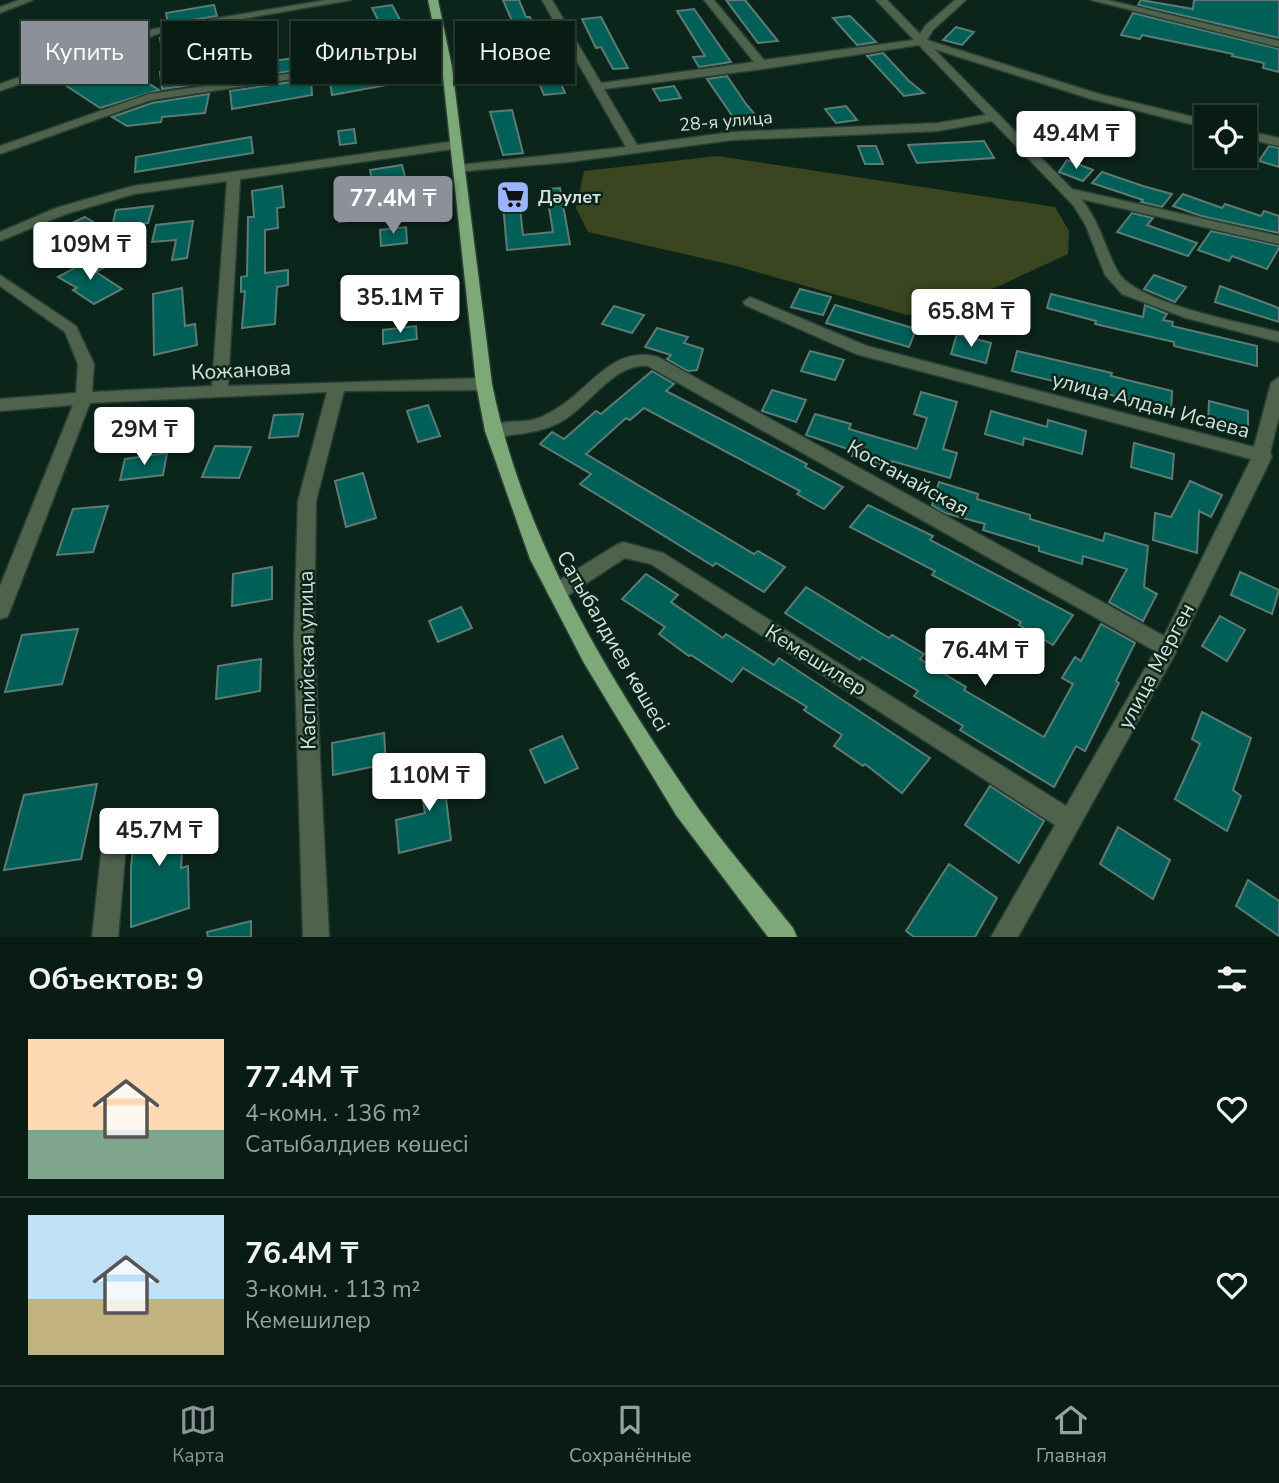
<!DOCTYPE html>
<html lang="ru">
<head>
<meta charset="utf-8">
<style>
	:root { --surface:#091c14; --page:#172922; --text:#f1f3f6; --muted:#99a1a0; --line:#293a34; --accent:#8c9099 }
	body { margin:0; font-family:"Nunito Sans",sans-serif; background:var(--page); color:var(--text); height:100vh; display:flex; flex-direction:column; font-size:26px; white-space:nowrap }
	* { box-sizing:border-box; margin:0 }
	p { font-size:23px; color:var(--muted) }
	.icon { flex:none; width:38px; height:38px; fill:none; stroke:currentColor; stroke-width:2; stroke-linecap:round; stroke-linejoin:round }
	.map { position:relative; height:937px; overflow:hidden }
	.side { display:flex; flex-direction:column; background:var(--surface); flex:1 }
	.side>* { flex:none }
	.banner { position:absolute; left:21px; top:21px; width:700px; height:63px; display:flex; gap:14px }
	.controls { position:absolute; left:1194px; top:105px; display:grid; gap:14px }
	.controls a { display:grid; place-items:center; width:63px; height:63px; border-radius:0px; background:var(--surface); box-shadow:0 2px 5px #0004,0 0 0 2px var(--line); font-size:35px }
	.price { position:absolute; translate:-50% -60px; padding:0 16px; border-radius:7px; background:#fff; color:#222; font-size:23px; line-height:46px; filter:drop-shadow(0 2px 4px #0008) }
	.price::after { content:''; position:absolute; left:50%; top:42px; width:21px; height:16px; margin-left:-10px; background:inherit; clip-path:polygon(0 0,100% 0,50% 100%) }
	.price.selected { background:var(--accent); color:#fff }
	ul { padding:0; list-style:none }
	li { display:flex; align-items:center; gap:21px; height:175px; padding:0 28px }
	li+li { border-top:2px solid var(--line) }
	li span { display:grid; place-items:center; flex:none; width:196px; height:140px; border-radius:0px; color:#555 }
	li>.icon { margin-inline-start:auto }
	span .icon { width:84px; height:84px; fill:#fffc; stroke-width:1 }
	li b { font-size:30px }
	h2 { display:flex; justify-content:space-between; align-items:center; height:84px; padding:0 28px; font-size:30px }
	.chip { padding:0 24px; border-radius:0px; background:var(--surface); box-shadow:0 2px 5px #0004,0 0 0 2px var(--line); font-size:24px; line-height:63px }
	.chip.selected { background:var(--accent); color:#fff }
	.menu { display:flex; justify-content:space-around; align-items:center; height:98px; border-top:2px solid var(--line); background:var(--surface); font-size:19px; color:var(--muted) }
	.menu a { display:grid; justify-items:center; gap:4px }
	.menu .selected { color:var(--accent) }
	.map>svg:first-child { display:block }
	.green { fill:#3b451f }
	.building { fill:#006057; stroke:#5c7b76; stroke-width:2 }
	.lines { fill:none; stroke-linecap:round; stroke-linejoin:round }
	.minor-casing { stroke:#283f35; stroke-width:3 }
	.major-casing { stroke:#283f35; stroke-width:3 }
	.minor { fill:#4f634c; fill-rule:evenodd }
	.major { fill:#7da878; fill-rule:evenodd }
	.labels { text-anchor:middle; stroke-width:5; stroke-linejoin:round; paint-order:stroke }
	.far-street-label { font-size:18px; fill:#d3e2da; stroke:#0c251a }
	.far-poi-label { font-size:18px; font-weight:bold; fill:#d3e2da; stroke:#0c251a; text-anchor:start }
	.street-label { font-size:21px; fill:#d3e2da; stroke:#0c251a }
</style>
</head>
<body>
<div class="map">
<svg width="1279" height="937" viewBox="0 0 1279 937">
	<rect width="100%" height="100%" fill="#0c251a"/>
	<path class="green" d="M 717,156 L 1055,207 L 1069,231 L 1068,254 L 945,311 L 907,315 L 732,265 L 588,232 L 576,208 L 584,171 Z"/>
	<g class="building">
		<path d="M 503,0 L 519,0 L 526,17 L 530,17 L 537,33 L 540,33 L 565,93 L 544,95 Z"/>
		<path d="M 726,0 L 745,0 L 778,41 L 758,43 Z"/>
		<path d="M 1141,0 L 1193,9 L 1194,0 L 1279,0 L 1279,38 L 1138,5 Z"/>
		<path d="M 214,5 L 217,16 L 168,24 L 166,13 Z"/>
		<path d="M 392,5 L 406,31 L 385,34 L 372,8 Z"/>
		<path d="M 694,9 L 731,62 L 699,67 L 693,57 L 705,56 L 677,11 Z"/>
		<path d="M 1133,13 L 1279,49 L 1279,72 L 1263,68 L 1264,63 L 1232,56 L 1233,54 L 1142,35 L 1140,39 L 1121,35 Z"/>
		<path d="M 850,16 L 876,42 L 857,45 L 833,18 Z"/>
		<path d="M 601,17 L 615,44 L 628,68 L 613,69 L 601,47 L 596,48 L 582,19 Z"/>
		<path d="M 221,25 L 225,35 L 182,44 L 187,73 L 215,68 L 212,82 L 162,89 L 160,72 L 165,71 L 160,38 Z"/>
		<path d="M 956,27 L 974,32 L 962,45 L 943,40 Z"/>
		<path d="M 61,45 L 76,54 L 56,61 L 43,51 Z"/>
		<path d="M 377,47 L 380,58 L 328,65 L 326,54 Z"/>
		<path d="M 883,53 L 909,81 L 924,93 L 904,96 L 867,56 Z"/>
		<path d="M 300,57 L 310,57 L 311,68 L 230,80 L 229,68 Z"/>
		<path d="M 88,62 L 123,84 L 140,78 L 159,90 L 100,108 L 59,81 L 76,75 L 68,69 Z"/>
		<path d="M 382,68 L 387,85 L 332,95 L 329,76 Z"/>
		<path d="M 727,76 L 746,104 L 757,117 L 735,120 L 707,79 Z"/>
		<path d="M 311,79 L 312,95 L 232,109 L 230,91 Z"/>
		<path d="M 674,86 L 681,98 L 660,101 L 653,89 Z"/>
		<path d="M 209,94 L 205,113 L 162,117 L 161,122 L 127,126 L 112,117 L 152,103 Z"/>
		<path d="M 846,106 L 857,120 L 836,123 L 825,109 Z"/>
		<path d="M 512,110 L 523,153 L 503,155 L 490,112 Z"/>
		<path d="M 354,129 L 356,143 L 340,145 L 338,131 Z"/>
		<path d="M 251,137 L 253,153 L 135,172 L 136,157 Z"/>
		<path d="M 984,141 L 994,158 L 917,163 L 908,145 Z"/>
		<path d="M 858,146 L 876,146 L 883,164 L 865,164 Z"/>
		<path d="M 1269,146 L 1279,148 L 1279,167 L 1259,161 Z"/>
		<path d="M 1067,160 L 1093,170 L 1083,181 L 1059,172 Z"/>
		<path d="M 402,165 L 406,181 L 373,186 L 370,170 Z"/>
		<path d="M 1102,172 L 1143,186 L 1172,194 L 1162,207 L 1141,202 L 1143,200 L 1092,183 Z"/>
		<path d="M 282,186 L 284,207 L 277,208 L 278,228 L 265,230 L 265,273 L 288,270 L 288,285 L 277,287 L 275,324 L 242,328 L 245,291 L 241,292 L 241,277 L 247,276 L 248,217 L 254,217 L 252,191 Z"/>
		<path d="M 560,188 L 570,244 L 507,250 L 502,192 L 518,191 L 523,235 L 553,232 L 546,189 Z"/>
		<path d="M 1183,194 L 1222,208 L 1225,204 L 1261,216 L 1264,211 L 1279,216 L 1279,233 L 1201,216 L 1173,206 Z"/>
		<path d="M 368,202 L 370,218 L 339,222 L 338,206 Z"/>
		<path d="M 153,206 L 148,223 L 112,227 L 116,210 Z"/>
		<path d="M 1132,213 L 1153,218 L 1147,225 L 1197,243 L 1188,256 L 1117,232 Z"/>
		<path d="M 85,217 L 106,230 L 73,246 L 52,232 Z"/>
		<path d="M 193,221 L 187,258 L 172,260 L 176,240 L 152,242 L 156,225 Z"/>
		<path d="M 406,227 L 407,243 L 381,246 L 380,230 Z"/>
		<path d="M 1211,231 L 1279,246 L 1279,248 L 1267,269 L 1232,256 L 1229,261 L 1198,250 Z"/>
		<path d="M 89,260 L 103,268 L 96,272 L 122,289 L 94,304 L 73,290 L 77,288 L 58,277 Z"/>
		<path d="M 1154,275 L 1186,287 L 1175,302 L 1144,289 Z"/>
		<path d="M 1220,286 L 1279,308 L 1279,322 L 1215,302 Z"/>
		<path d="M 182,288 L 185,326 L 195,324 L 197,345 L 154,355 L 153,294 Z"/>
		<path d="M 800,289 L 831,297 L 823,315 L 791,307 Z"/>
		<path d="M 1051,294 L 1143,317 L 1145,305 L 1167,314 L 1163,320 L 1173,322 L 1172,326 L 1257,346 L 1257,366 L 1174,346 L 1174,342 L 1095,324 L 1096,321 L 1047,308 Z"/>
		<path d="M 835,305 L 916,329 L 909,347 L 826,323 Z"/>
		<path d="M 614,306 L 644,315 L 632,333 L 602,324 Z"/>
		<path d="M 416,326 L 417,339 L 383,344 L 383,330 Z"/>
		<path d="M 657,328 L 688,337 L 684,343 L 703,349 L 697,370 L 688,371 L 667,359 L 671,355 L 645,347 Z"/>
		<path d="M 957,334 L 991,343 L 986,363 L 951,354 Z"/>
		<path d="M 810,351 L 844,360 L 835,380 L 801,371 Z"/>
		<path d="M 1017,351 L 1112,373 L 1111,376 L 1172,391 L 1171,413 L 1132,403 L 1132,400 L 1012,371 Z"/>
		<path d="M 652,371 L 674,384 L 666,391 L 807,464 L 805,467 L 843,487 L 824,509 L 797,494 L 800,491 L 644,408 L 630,420 L 626,418 L 586,454 L 754,554 L 758,551 L 785,567 L 764,592 L 716,563 L 713,566 L 580,484 L 591,474 L 540,444 L 552,432 L 564,439 L 596,411 L 601,414 Z"/>
		<path d="M 772,390 L 806,400 L 796,422 L 762,411 Z"/>
		<path d="M 921,392 L 957,402 L 943,449 L 957,453 L 950,478 L 892,461 L 890,467 L 852,456 L 854,451 L 806,435 L 815,414 L 851,424 L 849,429 L 917,449 L 927,418 L 914,414 Z"/>
		<path d="M 1209,401 L 1248,411 L 1248,434 L 1208,423 Z"/>
		<path d="M 428,405 L 440,436 L 418,442 L 407,411 Z"/>
		<path d="M 991,411 L 1047,427 L 1048,420 L 1086,431 L 1082,454 L 1024,438 L 1023,445 L 985,434 Z"/>
		<path d="M 303,414 L 298,436 L 269,438 L 274,415 Z"/>
		<path d="M 1134,443 L 1174,454 L 1172,479 L 1131,467 Z"/>
		<path d="M 215,446 L 251,447 L 239,478 L 202,477 Z"/>
		<path d="M 167,453 L 163,475 L 120,480 L 125,459 Z"/>
		<path d="M 363,473 L 376,518 L 346,527 L 335,481 Z"/>
		<path d="M 1190,481 L 1222,495 L 1211,517 L 1199,511 L 1197,553 L 1153,540 L 1155,513 L 1171,517 Z"/>
		<path d="M 939,482 L 978,494 L 977,499 L 1030,515 L 1030,519 L 1103,541 L 1105,533 L 1148,546 L 1144,587 L 1157,594 L 1143,621 L 1109,602 L 1127,569 L 1083,556 L 1082,564 L 1039,551 L 1039,547 L 983,530 L 985,524 L 945,513 L 932,505 Z"/>
		<path d="M 868,505 L 933,536 L 930,540 L 1073,615 L 1053,645 L 1019,625 L 1021,622 L 932,575 L 935,571 L 850,527 Z"/>
		<path d="M 108,506 L 93,552 L 57,555 L 73,509 Z"/>
		<path d="M 272,567 L 272,599 L 232,606 L 233,574 Z"/>
		<path d="M 1240,572 L 1279,590 L 1272,614 L 1231,595 Z"/>
		<path d="M 646,574 L 678,595 L 671,602 L 723,638 L 726,634 L 774,665 L 779,658 L 930,758 L 902,793 L 865,764 L 863,766 L 834,746 L 842,735 L 804,710 L 807,707 L 743,668 L 732,682 L 691,655 L 689,656 L 659,634 L 665,627 L 622,599 Z"/>
		<path d="M 806,587 L 889,638 L 892,635 L 924,654 L 920,659 L 966,687 L 964,690 L 1044,737 L 1073,684 L 1062,678 L 1075,657 L 1081,661 L 1101,624 L 1135,643 L 1116,681 L 1119,683 L 1085,751 L 1076,746 L 1054,787 L 960,730 L 963,726 L 914,696 L 918,691 L 862,657 L 860,660 L 785,613 Z"/>
		<path d="M 461,607 L 472,628 L 438,642 L 429,621 Z"/>
		<path d="M 1220,616 L 1245,630 L 1227,661 L 1202,646 Z"/>
		<path d="M 78,629 L 62,684 L 5,692 L 22,635 Z"/>
		<path d="M 261,659 L 260,691 L 216,699 L 218,666 Z"/>
		<path d="M 1202,712 L 1251,738 L 1233,790 L 1241,796 L 1227,831 L 1175,799 L 1200,744 L 1192,739 Z"/>
		<path d="M 384,733 L 386,764 L 333,775 L 332,743 Z"/>
		<path d="M 562,736 L 578,768 L 545,783 L 530,750 Z"/>
		<path d="M 452,766 L 457,795 L 446,798 L 451,840 L 399,853 L 396,820 L 425,813 L 419,775 Z"/>
		<path d="M 97,784 L 81,859 L 4,870 L 24,795 Z"/>
		<path d="M 990,786 L 1044,821 L 1019,863 L 965,825 Z"/>
		<path d="M 185,809 L 181,868 L 188,866 L 189,908 L 131,927 L 131,867 L 136,820 Z"/>
		<path d="M 1118,827 L 1170,860 L 1153,899 L 1100,864 Z"/>
		<path d="M 949,864 L 997,898 L 975,937 L 914,937 L 906,931 Z"/>
		<path d="M 1248,880 L 1279,901 L 1279,936 L 1236,906 Z"/>
		<path d="M 251,921 L 251,937 L 208,937 L 207,932 Z"/>
	</g>
	<g class="lines">
		<g class="minor-casing">
			<g id="minor">
				<path d="M 19,0 L 33,0 L 0,13 L 0,7 Z"/>
				<path d="M 326,0 L 351,0 L 160,33 L 0,91 L 0,84 L 153,29 Z"/>
				<path d="M 542,0 L 552,0 L 601,83 L 754,62 L 704,0 L 714,0 L 764,60 L 914,40 L 876,0 L 887,0 L 920,34 L 925,26 L 955,0 L 966,0 L 933,30 L 927,40 L 1099,94 L 1206,120 L 1206,128 L 1091,99 L 934,49 L 1072,189 L 1279,236 L 1279,244 L 1081,199 C 1100,221 1104,247 1118,272 C 1135,303 1244,323 1279,332 L 1279,342 L 1186,318 L 1122,294 L 1105,275 L 1086,226 L 1074,206 L 992,121 L 938,131 L 732,140 L 569,162 L 455,172 L 455,166 L 459,165 L 626,147 ZM 919,45 L 986,115 L 938,123 L 732,132 L 637,145 L 604,89 L 763,69 Z"/>
				<path d="M 1091,0 L 1108,0 L 1279,41 L 1279,47 Z"/>
				<path d="M 444,51 L 449,54 L 448,56 L 151,100 L 0,154 L 0,146 L 149,94 Z"/>
				<path d="M 1244,130 L 1279,138 L 1279,146 L 1244,138 Z"/>
				<path d="M 456,141 L 460,142 L 460,148 L 240,179 L 228,386 L 484,378 L 492,384 L 484,390 L 344,391 L 316,501 L 314,639 L 329,937 L 303,937 L 294,639 L 298,501 L 327,392 L 90,403 L 10,611 L 7,617 L 0,619 L 0,586 L 73,405 L 0,411 L 0,399 L 76,393 L 78,364 L 65,332 L 0,286 L 0,275 L 76,326 L 94,364 L 92,392 L 212,386 L 227,181 L 134,194 L 66,214 L 0,241 L 0,232 L 56,208 L 133,186 Z"/>
				<path d="M 750,297 L 867,346 L 1254,447 L 1271,383 L 1279,377 L 1279,416 L 1270,453 L 1272,456 L 1266,469 L 1175,654 L 1018,937 L 991,937 L 1055,825 L 651,564 L 625,558 L 564,598 L 557,600 L 550,598 L 547,592 L 550,586 L 616,545 L 623,542 L 663,553 L 1066,806 L 1155,651 L 648,366 C 617,362 592,401 567,418 C 545,433 519,434 493,437 L 485,431 C 493,418 522,424 536,419 C 541,418 546,414 551,412 C 588,393 611,344 658,357 L 1164,636 L 1251,459 L 856,354 L 745,305 L 743,302 Z"/>
				<path d="M 114,834 L 122,838 L 126,846 L 118,937 L 92,937 L 102,846 L 106,838 Z"/>
			</g>
		</g>
		<g class="major-casing">
			<path id="major" d="M 428,0 L 438,0 L 452,67 L 492,384 C 522,535 605,672 691,798 C 722,843 759,885 793,928 L 797,937 L 768,937 L 676,815 L 584,663 L 530,559 L 485,431 L 476,384 L 442,67 Z"/>
		</g>
		<use href="#minor" class="minor"/>
		<use href="#major" class="major"/>
	</g>
	<defs>
		<g id="supermarket-square" transform="scale(1.75)"><rect x="-9" y="-9" width="18" height="18" rx="4" fill="#9cb4fd" stroke="#0c251a"/><path d="M-6-5.5h2.5l.6 2H6L4.5 2H-2.5L-4.4-4H-6ZM-1.5 3.2a1.3 1.3 0 1 0 .1 0ZM3 3.2a1.3 1.3 0 1 0 .1 0Z" fill="#111"/></g>
	</defs>
	<g fill-rule="evenodd">
		<use href="#supermarket-square" x="513" y="197"/>
	</g>
	<g class="labels">
		<g class="far-street-label">
			<text transform="translate(726 121) rotate(-5)" y="6">28-я улица</text>
		</g>
		<g class="far-poi-label">
			<text x="538" y="203">Дәулет</text>
		</g>
		<g class="street-label">
			<text transform="translate(241 370) rotate(-3)" y="7">Кожанова</text>
			<text transform="translate(1151 405) rotate(15)" y="7">улица Алдан Исаева</text>
			<text transform="translate(908 478) rotate(29)" y="7">Костанайская</text>
			<text transform="translate(613 641) rotate(60)" y="7">Сатыбалдиев көшесі</text>
			<text transform="translate(307 660) rotate(-91)" y="7">Каспийская улица</text>
			<text transform="translate(816 660) rotate(32)" y="7">Кемешилер</text>
			<text transform="translate(1156 666) rotate(-62)" y="7">улица Мерген</text>
		</g>
	</g>
</svg>
<div class="controls">
<a><svg class="icon" aria-label="locate" viewBox="0 0 24 24"><circle cx="12" cy="12" r="6"/><path d="M12 2v4M12 18v4M2 12h4M18 12h4"/></svg></a>
</div>
<b class="price" style="left:1076px;top:171px">49.4M ₸</b>
<b class="price selected" style="left:393px;top:236px">77.4M ₸</b>
<b class="price" style="left:90px;top:282px">109M ₸</b>
<b class="price" style="left:400px;top:335px">35.1M ₸</b>
<b class="price" style="left:971px;top:349px">65.8M ₸</b>
<b class="price" style="left:144px;top:467px">29M ₸</b>
<b class="price" style="left:985px;top:688px">76.4M ₸</b>
<b class="price" style="left:429px;top:813px">110M ₸</b>
<b class="price" style="left:159px;top:868px">45.7M ₸</b>
<div class="banner">
<a class="chip selected">Купить</a>
<a class="chip">Снять</a>
<a class="chip">Фильтры</a>
<a class="chip">Новое</a>
</div>
</div>
<section class="side">
<h2>Объектов: 9<svg class="icon" aria-label="filters" viewBox="0 0 24 24"><path d="M4 7h16M4 17h16"/><circle cx="9" cy="7" r="2"/><circle cx="15" cy="17" r="2"/></svg></h2>
<ul>
<li><span style="background:linear-gradient(#ffd9b3 65%,#7fa58c 0)"><svg class="icon" aria-label="home" viewBox="0 0 24 24"><path d="M3 11l9-7 9 7M6 9v11h12V9"/></svg></span><div><b>77.4M ₸</b><p>4-комн. · 136 m²</p><p>Сатыбалдиев көшесі</p></div><svg class="icon" aria-label="heart" viewBox="0 0 24 24"><path d="M12 20l-8-8c-3-5 5-10 8-4 3-6 11-1 8 4z"/></svg></li>
<li><span style="background:linear-gradient(#bfe0f5 60%,#c2b280 0)"><svg class="icon" aria-label="home" viewBox="0 0 24 24"><path d="M3 11l9-7 9 7M6 9v11h12V9"/></svg></span><div><b>76.4M ₸</b><p>3-комн. · 113 m²</p><p>Кемешилер</p></div><svg class="icon" aria-label="heart" viewBox="0 0 24 24"><path d="M12 20l-8-8c-3-5 5-10 8-4 3-6 11-1 8 4z"/></svg></li>
</ul>
</section>
<nav class="menu">
<a class="selected"><svg class="icon" aria-label="map" viewBox="0 0 24 24"><path d="M3 6l6-2 6 2 6-2v14l-6 2-6-2-6 2zM9 4v14M15 6v14"/></svg>Карта</a>
<a><svg class="icon" aria-label="saved" viewBox="0 0 24 24"><path d="M7 4h10v16l-5-4-5 4z"/></svg>Сохранённые</a>
<a><svg class="icon" aria-label="home" viewBox="0 0 24 24"><path d="M3 11l9-7 9 7M6 9v11h12V9"/></svg>Главная</a>
</nav>
</body>
</html>
